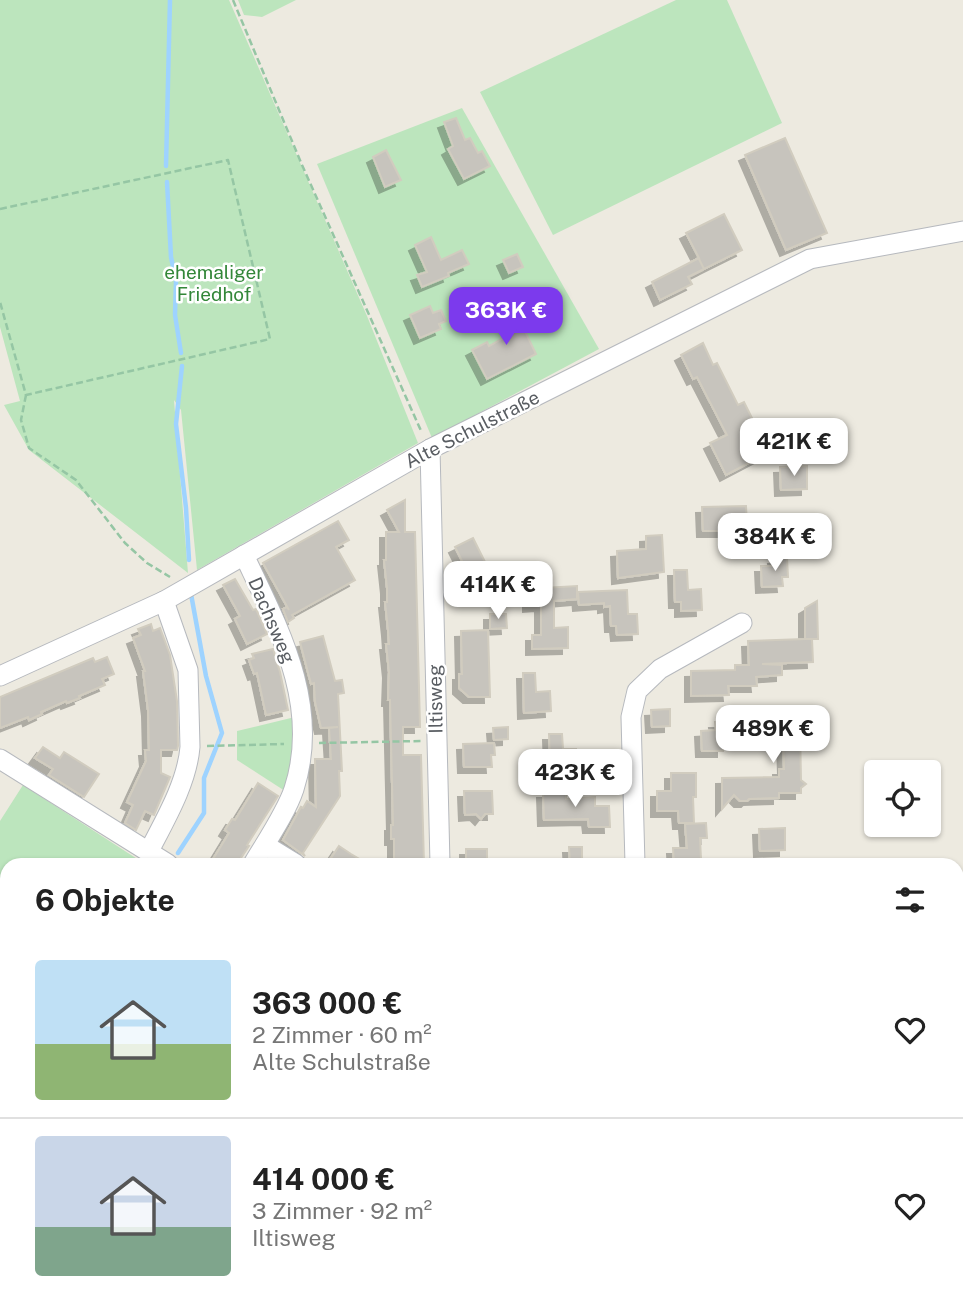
<!DOCTYPE html>
<html lang="de">
<head>
<meta charset="utf-8">
<style>
	:root { --surface:#fff; --page:#f6f6f6; --text:#222; --muted:#767676; --line:#e0e0e0; --accent:#7c3aed }
	body { margin:0; font-family:"Public Sans",sans-serif; background:var(--page); color:var(--text); height:100vh; display:flex; flex-direction:column; font-size:26px; white-space:nowrap }
	* { box-sizing:border-box; margin:0 }
	p { font-size:23px; color:var(--muted) }
	.icon { flex:none; width:38px; height:38px; fill:none; stroke:currentColor; stroke-width:2; stroke-linecap:round; stroke-linejoin:round }
	.map { position:relative; flex:1; overflow:hidden }
	.details { position:absolute; left:0px; top:858px; width:964px; height:450px; display:flex; flex-direction:column; background:var(--surface); border-radius:21px 21px 0 0; box-shadow:0 2px 5px #0004 }
	.details>* { flex:none }
	.tools { position:absolute; left:864px; top:760px; display:grid; gap:14px }
	.tools a { display:grid; place-items:center; width:77px; height:77px; border-radius:7px; background:var(--surface); box-shadow:0 2px 5px #0004; font-size:35px }
	.price { position:absolute; translate:-50% -60px; padding:0 16px; border-radius:14px; background:#fff; color:#222; font-size:23px; line-height:46px; filter:drop-shadow(0 2px 4px #0008) }
	.price::after { content:''; position:absolute; left:50%; top:42px; width:21px; height:16px; margin-left:-10px; background:inherit; clip-path:polygon(0 0,100% 0,50% 100%) }
	.price.active { background:var(--accent); color:#fff }
	ul { padding:0; list-style:none }
	li { display:flex; align-items:center; gap:21px; height:175px; padding:0 35px }
	li+li { border-top:2px solid var(--line) }
	li span { display:grid; place-items:center; flex:none; width:196px; height:140px; border-radius:7px; color:#555 }
	li>.icon { margin-inline-start:auto }
	span .icon { width:84px; height:84px; fill:#fffc; stroke-width:1 }
	li b { font-size:30px }
	h2 { display:flex; justify-content:space-between; align-items:center; height:84px; padding:0 35px; font-size:30px }
	.map>svg:first-child { display:block }
	.green { fill:#bce5bd }
	.lines { fill:none; stroke-linecap:round; stroke-linejoin:round }
	.stream { stroke:#9ed3ff; stroke-width:4.5 }
	.building { fill:#c7c4bd; stroke:#d1ccbf; stroke-width:2; filter:url(#shadow) }
	.minor-casing { stroke:#b6b9be; stroke-width:21 }
	.path { stroke:#95c6a4; stroke-width:2.5; stroke-dasharray:7 3.5; stroke-linecap:butt }
	.minor { stroke:#fff; stroke-width:19 }
	.labels { text-anchor:middle; stroke-width:5; stroke-linejoin:round; paint-order:stroke }
	.park-label { font-size:19px; fill:#338739; stroke:#fff }
	.street-label { font-size:19px; fill:#595d62; stroke:#fff }
</style>
</head>
<body>
<div class="map">
<svg width="963" height="1306" viewBox="0 0 963 1306">
	<defs>
		<filter id="shadow"><feDropShadow dx="-6" dy="6" stdDeviation="0" flood-color="#0004"/></filter>
	</defs>
	<rect width="100%" height="100%" fill="#edeae0"/>
	<g class="green">
		<path d="M 0,0 L 229,0 L 367,316 L 418,443 L 197,570 L 181,410 L 174,400 L 188,573 L 29,450 L 4,405 L 20,401 L 0,327 Z"/>
		<path d="M 238,0 L 296,0 L 262,17 L 244,15 Z"/>
		<path d="M 676,0 L 727,0 L 782,123 L 553,235 L 480,92 Z"/>
		<path d="M 462,108 L 599,349 L 432,438 L 317,164 Z"/>
		<path d="M 295,717 L 294,756 L 285,791 L 237,760 L 237,731 Z"/>
		<path d="M 23,785 L 145,864 L 7,864 L 7,1092 L 0,1088 L 0,821 Z"/>
		<path d="M 323,1300 L 653,1300 L 662,1306 L 322,1306 L 320,1305 Z"/>
	</g>
	<g class="lines">
		<g class="stream">
			<path d="M 166,166 L 170,0"/>
			<path d="M 167,182 L 171,257 L 176,281 L 175,315 L 181,353"/>
			<path d="M 182,366 L 176,424 L 186,508 L 189,560"/>
			<path d="M 178,853 L 204,813 L 204,778 L 222,733 L 206,676 L 191,594"/>
			<path d="M 470,1300 L 474,1306"/>
		</g>
	</g>
	<g class="building">
		<path d="M 456,118 L 465,140 L 470,138 L 478,153 L 482,151 L 490,166 L 464,179 L 448,149 L 453,146 L 444,122 Z"/>
		<path d="M 785,138 L 827,233 L 786,250 L 745,155 Z"/>
		<path d="M 386,150 L 401,180 L 385,187 L 373,157 Z"/>
		<path d="M 724,214 L 742,250 L 704,269 L 699,259 L 704,269 L 688,277 L 692,284 L 660,300 L 652,282 L 699,258 L 686,233 Z"/>
		<path d="M 431,237 L 441,260 L 462,250 L 469,264 L 448,273 L 449,276 L 422,287 L 417,275 L 427,272 L 415,245 Z"/>
		<path d="M 517,254 L 523,267 L 509,273 L 503,260 Z"/>
		<path d="M 430,306 L 433,313 L 441,310 L 446,321 L 439,324 L 441,329 L 420,338 L 410,315 Z"/>
		<path d="M 522,309 L 530,325 L 524,329 L 536,354 L 487,379 L 472,350 L 487,342 L 489,346 L 510,334 L 503,318 Z"/>
		<path d="M 703,343 L 713,365 L 717,363 L 738,405 L 744,402 L 767,448 L 764,455 L 726,475 L 710,443 L 727,435 L 697,377 L 693,379 L 681,355 Z"/>
		<path d="M 807,466 L 807,489 L 781,490 L 780,467 Z"/>
		<path d="M 405,500 L 405,532 L 415,532 L 420,727 L 403,727 L 403,755 L 421,755 L 424,864 L 394,864 L 394,839 L 391,839 L 391,825 L 393,825 L 390,700 L 388,700 L 389,672 L 386,644 L 389,644 L 388,630 L 385,602 L 387,602 L 387,588 L 384,560 L 386,560 L 386,532 L 399,532 L 387,510 Z"/>
		<path d="M 746,506 L 747,524 L 735,524 L 735,531 L 703,531 L 702,507 Z"/>
		<path d="M 338,521 L 349,540 L 336,547 L 355,580 L 292,615 L 294,618 L 288,622 L 283,609 L 287,607 L 289,610 L 263,563 Z"/>
		<path d="M 662,535 L 664,572 L 618,578 L 617,551 L 646,549 L 646,536 Z"/>
		<path d="M 473,538 L 490,572 L 497,569 L 503,580 L 482,591 L 477,591 L 455,547 Z"/>
		<path d="M 787,557 L 788,577 L 782,577 L 783,586 L 762,587 L 761,566 L 775,566 L 774,558 Z"/>
		<path d="M 674,570 L 687,570 L 688,590 L 701,589 L 702,610 L 681,611 L 681,602 L 675,602 Z"/>
		<path d="M 235,579 L 253,610 L 256,609 L 267,634 L 247,644 L 235,619 L 240,616 L 223,585 Z"/>
		<path d="M 543,580 L 543,588 L 577,586 L 577,599 L 554,601 L 554,628 L 568,627 L 568,648 L 532,649 L 532,635 L 541,635 L 541,605 L 529,606 L 529,587 Z"/>
		<path d="M 627,590 L 628,614 L 637,614 L 638,634 L 617,635 L 616,626 L 611,626 L 610,606 L 604,607 L 604,603 L 579,605 L 578,592 Z"/>
		<path d="M 817,601 L 818,639 L 806,639 L 812,639 L 813,662 L 762,664 L 782,665 L 782,675 L 756,677 L 757,686 L 728,686 L 729,695 L 691,696 L 691,671 L 735,670 L 735,665 L 749,665 L 748,641 L 805,639 L 805,608 Z"/>
		<path d="M 490,614 L 506,614 L 507,628 L 490,629 Z"/>
		<path d="M 151,624 L 153,631 L 160,628 L 170,655 L 177,701 L 178,746 L 177,750 L 161,750 L 161,773 L 170,777 L 154,815 L 145,811 L 136,830 L 125,823 L 133,805 L 127,802 L 146,761 L 145,750 L 149,750 L 148,710 L 143,671 L 145,671 L 133,638 L 141,635 L 138,629 Z"/>
		<path d="M 488,630 L 490,697 L 469,697 L 459,688 L 459,674 L 462,674 L 461,631 Z"/>
		<path d="M 323,636 L 335,681 L 342,680 L 344,693 L 338,694 L 342,771 L 339,771 L 340,796 L 303,853 L 305,856 L 283,840 L 301,807 L 303,808 L 307,801 L 316,807 L 315,759 L 331,759 L 329,728 L 338,727 L 321,728 L 315,702 L 314,683 L 311,684 L 300,642 Z"/>
		<path d="M 273,649 L 280,672 L 288,710 L 266,715 L 257,673 L 254,674 L 249,660 L 254,658 L 252,654 Z"/>
		<path d="M 107,657 L 114,674 L 102,679 L 105,685 L 79,696 L 80,698 L 67,703 L 66,701 L 41,712 L 42,714 L 29,720 L 28,717 L 0,728 L 0,697 L 93,658 L 95,662 Z"/>
		<path d="M 523,673 L 535,673 L 536,692 L 550,691 L 551,711 L 524,713 Z"/>
		<path d="M 670,709 L 670,726 L 652,727 L 651,710 Z"/>
		<path d="M 800,710 L 800,716 L 806,722 L 800,728 L 801,780 L 806,784 L 801,788 L 801,793 L 779,793 L 779,798 L 749,799 L 747,801 L 740,801 L 734,795 L 722,809 L 722,778 L 779,777 L 779,769 L 784,769 L 783,734 L 772,734 L 771,711 Z"/>
		<path d="M 715,722 L 728,722 L 728,742 L 723,742 L 723,751 L 702,751 L 701,731 L 716,730 Z"/>
		<path d="M 508,727 L 508,739 L 494,740 L 493,728 Z"/>
		<path d="M 549,734 L 562,734 L 563,749 L 576,749 L 577,769 L 556,770 L 555,761 L 550,761 Z"/>
		<path d="M 494,743 L 495,755 L 491,755 L 492,767 L 464,767 L 463,744 Z"/>
		<path d="M 43,747 L 60,758 L 64,752 L 99,774 L 84,797 L 49,775 L 53,769 L 35,758 Z"/>
		<path d="M 671,773 L 696,773 L 696,797 L 693,797 L 694,823 L 679,823 L 678,811 L 657,811 L 657,791 L 671,791 Z"/>
		<path d="M 258,783 L 278,796 L 247,845 L 249,846 L 237,864 L 210,864 L 229,833 L 225,830 L 232,819 L 235,820 Z"/>
		<path d="M 464,791 L 492,791 L 493,814 L 485,814 L 481,819 L 476,814 L 465,815 Z"/>
		<path d="M 543,792 L 566,792 L 566,799 L 595,797 L 595,806 L 609,806 L 610,827 L 589,827 L 588,819 L 544,820 Z"/>
		<path d="M 706,823 L 707,838 L 700,838 L 701,859 L 695,859 L 695,864 L 674,864 L 673,848 L 687,848 L 685,824 Z"/>
		<path d="M 785,828 L 785,850 L 760,851 L 759,829 Z"/>
		<path d="M 339,846 L 351,854 L 368,864 L 341,864 L 331,858 Z"/>
		<path d="M 569,847 L 582,847 L 582,864 L 570,864 Z"/>
		<rect x="466" y="849" width="21" height="15"/>
	</g>
	<g class="lines">
		<g class="minor-casing">
			<g id="minor">
				<path d="M 430,449 L 440,864"/>
				<path d="M 244,555 C 279,629 321,705 294,789 C 286,813 266,842 253,864"/>
				<path d="M 0,676 L 164,601 L 430,449 L 810,259 L 963,231"/>
				<path d="M 0,759 L 168,864"/>
				<path d="M 265,845 L 296,864"/>
				<path d="M 149,851 C 165,820 187,783 190,747 L 188,670 L 164,601"/>
				<path d="M 635,864 L 631,717 L 637,691 L 660,669 L 742,623"/>
				<path d="M 0,1211 L 7,1216"/>
				<path d="M 143,1300 L 152,1306"/>
				<path d="M 816,1306 L 819,1300"/>
			</g>
		</g>
		<g class="path">
			<path d="M 233,0 L 302,165 L 422,433"/>
			<path d="M 0,209 L 228,160 L 270,339 L 26,395 L 0,302"/>
			<path d="M 26,395 L 21,420 L 29,448 L 76,480 L 125,543 L 147,563 L 170,577"/>
			<path d="M 319,743 L 421,741"/>
			<path d="M 207,746 L 284,744"/>
			<path d="M 957,1297 L 963,1298"/>
		</g>
		<use href="#minor" class="minor"/>
	</g>
	<g class="labels">
		<g class="park-label">
			<text x="214" y="279">ehemaliger<tspan x="214" dy="22">Friedhof</tspan></text>
		</g>
		<g class="street-label">
			<text transform="translate(472 429) rotate(-27)" y="7">Alte Schulstraße</text>
			<text transform="translate(272 620) rotate(67)" y="7">Dachsweg</text>
			<text transform="translate(435 699) rotate(-91)" y="7">Iltisweg</text>
		</g>
	</g>
</svg>
<div class="tools">
<a><svg class="icon" aria-label="locate" viewBox="0 0 24 24"><circle cx="12" cy="12" r="6"/><path d="M12 2v4M12 18v4M2 12h4M18 12h4"/></svg></a>
</div>
<b class="price active" style="left:506px;top:347px">363K €</b>
<b class="price" style="left:794px;top:478px">421K €</b>
<b class="price" style="left:775px;top:573px">384K €</b>
<b class="price" style="left:498px;top:621px">414K €</b>
<b class="price" style="left:773px;top:765px">489K €</b>
<b class="price" style="left:575px;top:809px">423K €</b>
<section class="details">
<h2>6 Objekte<svg class="icon" aria-label="filters" viewBox="0 0 24 24"><path d="M4 7h16M4 17h16"/><circle cx="9" cy="7" r="2"/><circle cx="15" cy="17" r="2"/></svg></h2>
<ul>
<li><span style="background:linear-gradient(#bfe0f5 60%,#8fb573 0)"><svg class="icon" aria-label="home" viewBox="0 0 24 24"><path d="M3 11l9-7 9 7M6 9v11h12V9"/></svg></span><div><b>363 000 €</b><p>2 Zimmer · 60 m²</p><p>Alte Schulstraße</p></div><svg class="icon" aria-label="heart" viewBox="0 0 24 24"><path d="M12 20l-8-8c-3-5 5-10 8-4 3-6 11-1 8 4z"/></svg></li>
<li><span style="background:linear-gradient(#c9d6e8 65%,#7fa58c 0)"><svg class="icon" aria-label="home" viewBox="0 0 24 24"><path d="M3 11l9-7 9 7M6 9v11h12V9"/></svg></span><div><b>414 000 €</b><p>3 Zimmer · 92 m²</p><p>Iltisweg</p></div><svg class="icon" aria-label="heart" viewBox="0 0 24 24"><path d="M12 20l-8-8c-3-5 5-10 8-4 3-6 11-1 8 4z"/></svg></li>
</ul>
</section>
</div>
</body>
</html>
